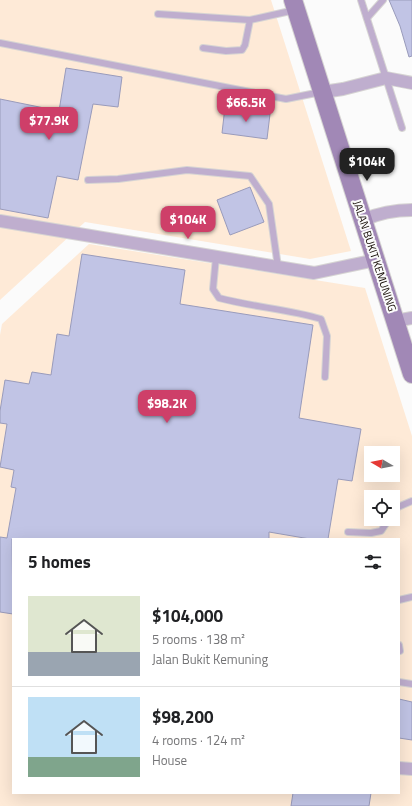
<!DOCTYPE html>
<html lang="en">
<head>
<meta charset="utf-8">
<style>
	:root { --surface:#fff; --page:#f6f6f6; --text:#202124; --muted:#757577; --line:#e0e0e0; --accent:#ce3f69 }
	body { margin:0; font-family:"Titillium Web",sans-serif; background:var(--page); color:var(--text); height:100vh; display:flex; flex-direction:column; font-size:15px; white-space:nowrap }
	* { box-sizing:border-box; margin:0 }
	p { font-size:13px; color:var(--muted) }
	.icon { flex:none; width:22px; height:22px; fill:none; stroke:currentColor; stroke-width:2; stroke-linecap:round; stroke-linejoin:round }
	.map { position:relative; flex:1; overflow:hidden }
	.side { position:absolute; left:12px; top:538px; width:388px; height:256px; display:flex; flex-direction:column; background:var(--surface); border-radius:0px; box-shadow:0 4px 16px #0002 }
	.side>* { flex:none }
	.needle { width:26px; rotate:280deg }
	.controls { position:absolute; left:364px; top:446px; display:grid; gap:8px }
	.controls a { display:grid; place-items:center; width:36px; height:36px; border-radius:0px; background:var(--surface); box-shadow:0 4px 16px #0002; font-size:20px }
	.price { position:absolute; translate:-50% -34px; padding:0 9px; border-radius:8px; background:var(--accent); color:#fff; font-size:13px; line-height:26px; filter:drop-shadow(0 1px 2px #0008) }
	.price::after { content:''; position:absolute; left:50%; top:24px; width:12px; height:9px; margin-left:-6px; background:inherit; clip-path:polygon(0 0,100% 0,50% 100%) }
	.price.selected { background:#222; color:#fff }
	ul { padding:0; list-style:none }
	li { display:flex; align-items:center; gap:12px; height:100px; padding:0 16px }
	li+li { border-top:1px solid var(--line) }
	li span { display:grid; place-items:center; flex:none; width:112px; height:80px; border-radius:0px; color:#555 }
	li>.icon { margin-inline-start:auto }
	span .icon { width:48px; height:48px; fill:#fffc; stroke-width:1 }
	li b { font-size:17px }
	h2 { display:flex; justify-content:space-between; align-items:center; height:48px; padding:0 16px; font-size:17px }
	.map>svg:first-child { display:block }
	.built { fill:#feead7; fill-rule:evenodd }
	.building { fill:#c1c4e5; stroke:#999bbb }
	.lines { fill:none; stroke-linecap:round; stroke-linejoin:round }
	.service-casing { stroke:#d6d4d3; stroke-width:8 }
	.minor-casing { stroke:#d6d4d3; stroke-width:14 }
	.secondary-casing { stroke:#d6d4d3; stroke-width:20 }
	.service { stroke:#bfaece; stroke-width:6 }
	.minor { stroke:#bfaece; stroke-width:12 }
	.secondary { stroke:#a188b6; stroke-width:18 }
	.labels { text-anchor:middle; stroke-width:4; stroke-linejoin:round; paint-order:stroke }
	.street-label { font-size:11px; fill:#130a03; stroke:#fbfbfb }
</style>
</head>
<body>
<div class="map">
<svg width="412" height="806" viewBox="0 0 412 806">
	<rect width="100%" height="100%" fill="#fbfbfb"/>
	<g class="built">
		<path d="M 0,0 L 271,0 L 351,251 L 310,259 L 85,222 L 0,300 Z"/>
		<path d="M 89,244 L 365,288 L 412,436 L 412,806 L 0,806 L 0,335 L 2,324 ZM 371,453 L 393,453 L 393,475 L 371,475 ZM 371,497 L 393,497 L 393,519 L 371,519 ZM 13,539 L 399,539 L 399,793 L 13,793 Z"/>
	</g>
	<g class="building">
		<path d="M 389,0 L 412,0 L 412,56 L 409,57 L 400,26 Z"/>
		<path d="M 66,68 L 122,77 L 118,107 L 93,104 L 78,180 L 57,176 L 48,218 L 0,209 L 0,99 L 59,111 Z"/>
		<path d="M 225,107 L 270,114 L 267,139 L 222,133 Z"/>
		<path d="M 250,187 L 264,222 L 230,235 L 217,200 Z"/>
		<path d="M 82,254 L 185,270 L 180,304 L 313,325 L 299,418 L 361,429 L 352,481 L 338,479 L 328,539 L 310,539 L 269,532 L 269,539 L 12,539 L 13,614 L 0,612 L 0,537 L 7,538 L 16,488 L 11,487 L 14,470 L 0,467 L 7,424 L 0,423 L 0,411 L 5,380 L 29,384 L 32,372 L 51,375 L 57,334 L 69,336 Z"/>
		<path d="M 399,699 L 412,702 L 412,740 L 399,738 Z"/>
		<path d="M 293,793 L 371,793 L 369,806 L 291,806 Z"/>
	</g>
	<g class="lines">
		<g class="service-casing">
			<g id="service">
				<path d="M 361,0 L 402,128"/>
				<path d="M 158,14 L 250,20"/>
				<path d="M 367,18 L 383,0"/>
				<path d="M 0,43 L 286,99 L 321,92"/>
				<path d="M 203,48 L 226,51 L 242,50 L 245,45 L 250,20 L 295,10"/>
				<path d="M 88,180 L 118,179 L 187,170 L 250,176 L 269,204 L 278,267"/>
				<path d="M 216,257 L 213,289 L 219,298 C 252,307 288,309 321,319 L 327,336 L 325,377"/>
				<path d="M 393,513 L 398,507 L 412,501"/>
				<path d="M 348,532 L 371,533 L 381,531 L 389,519"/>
				<path d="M 399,600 L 412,597"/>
				<path d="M 399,645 L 400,651"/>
				<path d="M 399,682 L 412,684"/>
			</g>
		</g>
		<g class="minor-casing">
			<g id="minor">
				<path d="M 323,92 L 343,89 L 386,78 L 412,83"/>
				<path d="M 363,220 C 379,213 395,210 412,210"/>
				<path d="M 0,221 L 314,273 L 376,260"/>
				<path d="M 395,321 L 412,318"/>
				<path d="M 399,768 L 412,769"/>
			</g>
		</g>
		<g class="secondary-casing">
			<path id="secondary" d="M 293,0 L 412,374"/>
		</g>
		<use href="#service" class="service"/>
		<use href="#minor" class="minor"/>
		<use href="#secondary" class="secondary"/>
	</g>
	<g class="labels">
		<g class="street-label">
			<text transform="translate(375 256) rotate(72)" y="4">JALAN BUKIT KEMUNING</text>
		</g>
	</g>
</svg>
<div class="controls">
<a><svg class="needle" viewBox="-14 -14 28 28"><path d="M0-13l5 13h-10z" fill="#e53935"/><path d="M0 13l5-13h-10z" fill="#757577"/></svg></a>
<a><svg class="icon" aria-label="locate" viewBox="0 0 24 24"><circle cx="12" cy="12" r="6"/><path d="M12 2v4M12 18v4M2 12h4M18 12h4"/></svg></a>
</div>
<b class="price" style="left:246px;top:123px">$66.5K</b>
<b class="price" style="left:49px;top:141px">$77.9K</b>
<b class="price selected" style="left:367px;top:182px">$104K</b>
<b class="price" style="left:188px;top:240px">$104K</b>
<b class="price" style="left:167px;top:424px">$98.2K</b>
<section class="side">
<h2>5 homes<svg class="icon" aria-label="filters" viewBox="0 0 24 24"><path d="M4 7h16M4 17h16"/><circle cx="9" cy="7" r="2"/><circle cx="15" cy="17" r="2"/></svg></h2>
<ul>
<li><span style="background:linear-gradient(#dfe7d0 70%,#9aa5b1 0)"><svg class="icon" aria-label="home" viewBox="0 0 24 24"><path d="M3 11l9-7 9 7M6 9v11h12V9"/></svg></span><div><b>$104,000</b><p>5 rooms · 138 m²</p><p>Jalan Bukit Kemuning</p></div></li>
<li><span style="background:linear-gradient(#bfe0f5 75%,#7fa58c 0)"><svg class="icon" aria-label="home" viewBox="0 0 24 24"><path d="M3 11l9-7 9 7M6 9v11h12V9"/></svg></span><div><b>$98,200</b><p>4 rooms · 124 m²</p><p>House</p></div></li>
</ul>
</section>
</div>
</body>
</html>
